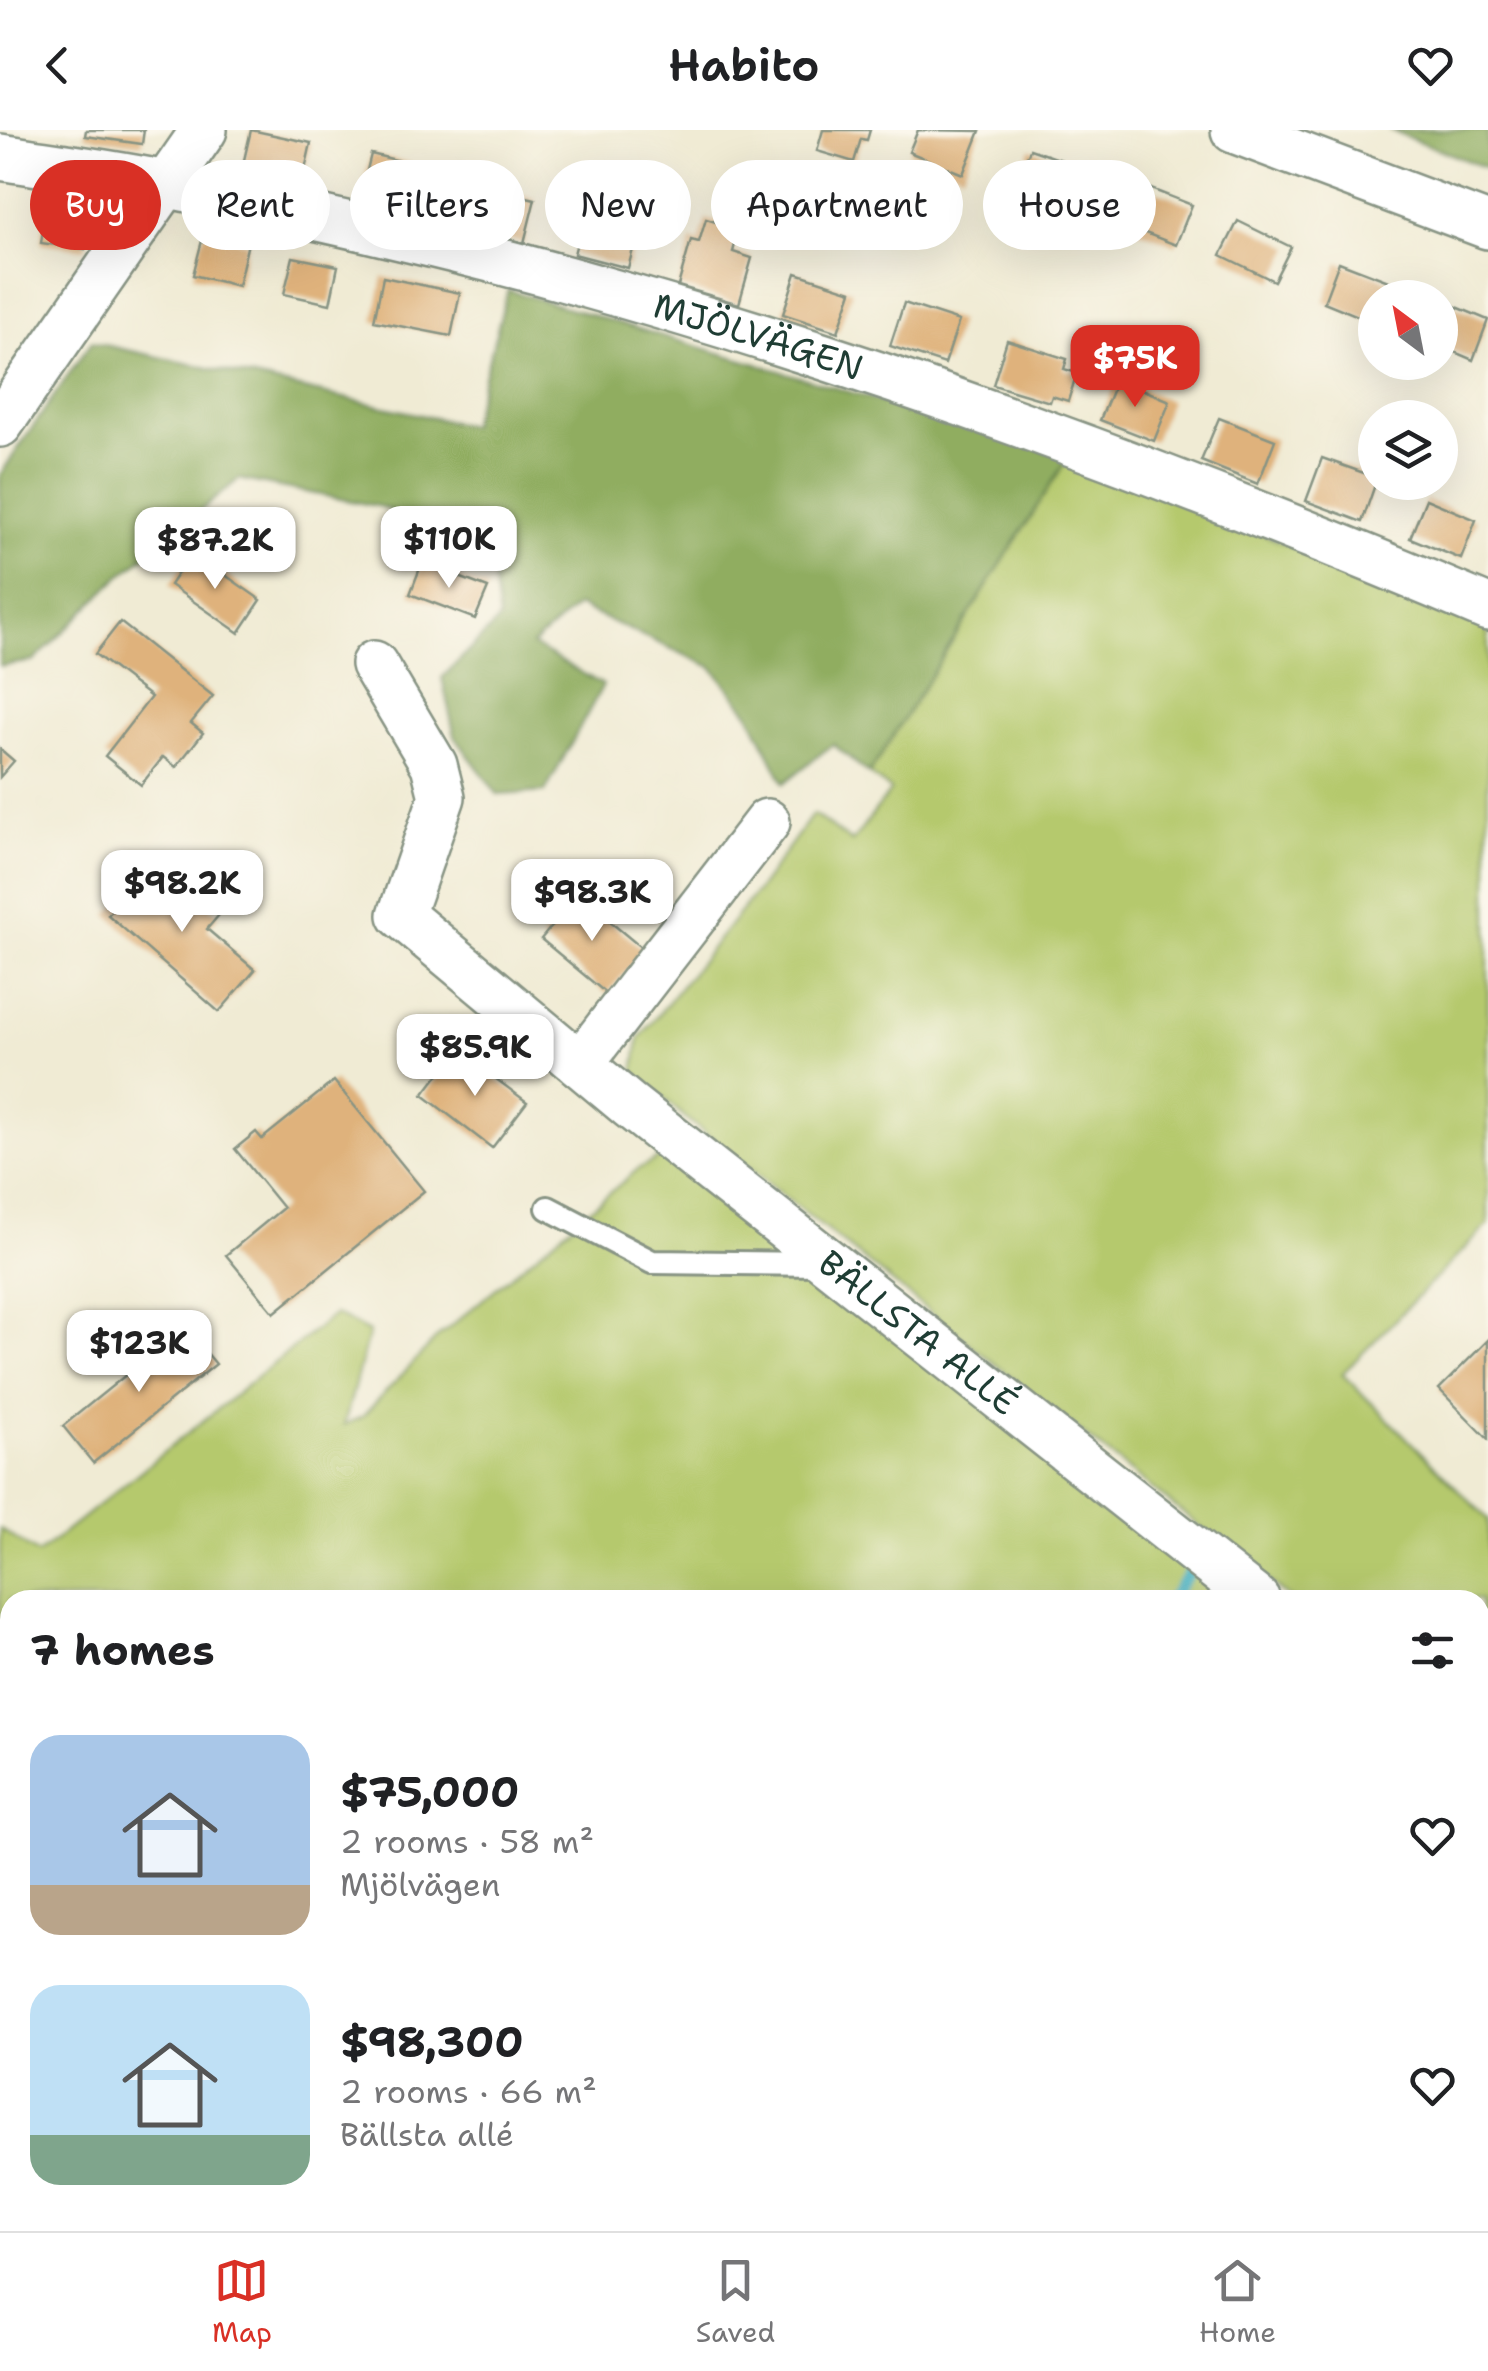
<!DOCTYPE html>
<html lang="en">
<head>
<meta charset="utf-8">
<style>
	:root { --surface:#fff; --page:#f6f6f6; --text:#202124; --muted:#757577; --line:#e0e0e0; --accent:#d93025 }
	body { margin:0; font-family:"Shantell Sans",sans-serif; background:var(--page); color:var(--text); height:100vh; display:flex; flex-direction:column; font-size:38px; white-space:nowrap }
	* { box-sizing:border-box; margin:0 }
	p { font-size:32px; color:var(--muted) }
	.icon { flex:none; width:55px; height:55px; fill:none; stroke:currentColor; stroke-width:2; stroke-linecap:round; stroke-linejoin:round }
	.map { position:relative; flex:1; overflow:hidden }
	.panel { position:absolute; left:0px; top:1460px; width:1490px; height:642px; display:flex; flex-direction:column; background:var(--surface); border-radius:30px 30px 0 0; box-shadow:0 10px 40px #0002 }
	.panel>* { flex:none }
	.guide { position:absolute; left:30px; top:30px; width:1430px; height:90px; display:flex; gap:20px }
	.needle { width:65px; rotate:328deg }
	.buttons { position:absolute; left:1358px; top:150px; display:grid; gap:20px }
	.buttons a { display:grid; place-items:center; width:100px; height:100px; border-radius:50%; background:var(--surface); box-shadow:0 10px 40px #0002; font-size:50px }
	.price { position:absolute; translate:-50% -85px; padding:0 22px; border-radius:20px; background:#fff; color:#222; font-size:32px; line-height:65px; filter:drop-shadow(0 2px 5px #0008) }
	.price::after { content:''; position:absolute; left:50%; top:60px; width:30px; height:22px; margin-left:-15px; background:inherit; clip-path:polygon(0 0,100% 0,50% 100%) }
	.price.current { background:var(--accent); color:#fff }
	ul { padding:0; list-style:none }
	li { display:flex; align-items:center; gap:30px; height:250px; padding:0 30px }
	li span { display:grid; place-items:center; flex:none; width:280px; height:200px; border-radius:30px; color:#555 }
	li>.icon { margin-inline-start:auto }
	span .icon { width:120px; height:120px; fill:#fffc; stroke-width:1 }
	li b { font-size:42px }
	h2 { display:flex; justify-content:space-between; align-items:center; height:120px; padding:0 30px; font-size:42px }
	.tag { padding:0 35px; border-radius:45px; background:var(--surface); box-shadow:0 10px 40px #0002; font-size:35px; line-height:90px }
	.tag.current { background:var(--accent); color:#fff }
	header { display:flex; justify-content:space-between; align-items:center; height:130px; padding:0 30px; background:var(--surface); font-size:45px; font-weight:600 }
	.tabs { display:flex; justify-content:space-around; align-items:center; height:140px; border-top:2px solid var(--line); background:var(--surface); font-size:28px; color:var(--muted) }
	.tabs a { display:grid; justify-items:center; gap:5px }
	.tabs .current { color:var(--accent) }
	.map>svg:first-child { display:block }
	.green { fill:#b5c96d; stroke:#6a8350; stroke-width:2.5 }
	.forest { fill:#90ad60; stroke:#58754a; stroke-width:2.5 }
	.lines { fill:none; stroke-linecap:round; stroke-linejoin:round }
	.stream { stroke:#48b4c4; stroke-width:11 }
	.building { fill:#dfb27c }
	.service-casing { stroke:#889484; stroke-width:28 }
	.minor-casing { stroke:#889484; stroke-width:50 }
	.tertiary-casing { stroke:#889484; stroke-width:60 }
	.service { stroke:#fff; stroke-width:22 }
	.minor { stroke:#fff; stroke-width:45 }
	.tertiary { stroke:#fff; stroke-width:55 }
	.labels { text-anchor:middle; stroke-width:9; stroke-linejoin:round; paint-order:stroke }
	.street-label { font-size:35px; fill:#1f3d34; stroke:#fbf7ec }
</style>
</head>
<body>
<header><svg class="icon" aria-label="back" viewBox="0 0 24 24"><path d="M15 5l-7 7 7 7"/></svg>Habito<svg class="icon" aria-label="heart" viewBox="0 0 24 24"><path d="M12 20l-8-8c-3-5 5-10 8-4 3-6 11-1 8 4z"/></svg></header>
<div class="map">
<svg width="1488" height="2101" viewBox="0 0 1488 2101">
	<rect width="100%" height="100%" fill="#fbf7ec"/>
	<filter id="ink" filterUnits="userSpaceOnUse"><feTurbulence type="fractalNoise" baseFrequency=".01" numOctaves="2"/><feDisplacementMap in="SourceGraphic" scale="20" xChannelSelector="R" yChannelSelector="G"/><feConvolveMatrix kernelMatrix="1 2 1 2 8 2 1 2 1" color-interpolation-filters="sRGB"/></filter>
	<filter id="wash" filterUnits="userSpaceOnUse"><feTurbulence type="fractalNoise" baseFrequency=".0048" numOctaves="4" result="noise"/><feDisplacementMap in="SourceGraphic" scale="40" xChannelSelector="R" yChannelSelector="G"/><feGaussianBlur stdDeviation="2.25" result="paint"/><feColorMatrix in="noise" values="0 0 0 0 0 0 0 0 0 0 0 0 0 0 0 0 0 1.4 0 .05"/><feComposite in="paint" operator="in"/></filter>
	<g filter="url(#wash)">
		<rect width="100%" height="100%" fill="#f0ebd4"/>
		<g class="green">
			<path d="M 1068,327 L 1488,494 L 1488,1095 L 1342,1244 L 1488,1389 L 1488,1626 L 1480,1619 L 1480,1470 L 1292,1470 L 688,990 L 634,942 L 639,909 L 760,757 L 813,684 L 852,712 L 891,660 L 869,644 Z"/>
			<path d="M 668,1023 L 1238,1470 L 10,1470 L 10,2092 L 1346,2093 L 1338,2101 L 0,2101 L 0,1399 L 38,1424 L 335,1184 L 369,1202 L 344,1295 L 362,1287 L 438,1207 L 638,1039 Z"/>
			<path d="M 1480,1665 L 1488,1672 L 1488,1947 L 1480,1955 Z"/>
		</g>
		<g class="forest">
			<path d="M 1390,0 L 1488,0 L 1488,39 Z"/>
			<path d="M 508,160 L 1068,327 L 869,644 L 833,614 L 784,653 L 749,583 L 712,537 L 577,476 L 532,515 L 603,555 L 545,662 L 498,665 L 455,607 L 442,548 L 499,490 L 490,425 L 382,377 L 239,349 L 118,448 L 34,531 L 0,536 L 0,345 L 91,212 L 470,296 Z"/>
		</g>
		<g class="lines">
			<g class="stream">
				<path d="M 1170,1470 L 1196,1433"/>
				<path d="M 723,2101 L 729,2092"/>
			</g>
		</g>
		<g id="blocks">
			<g class="building">
				<path d="M 86,0 L 144,0 L 142,14 L 85,6 Z"/>
				<path d="M 251,0 L 311,13 L 301,58 L 241,43 Z"/>
				<path d="M 823,0 L 870,0 L 867,10 L 861,9 L 854,32 L 817,21 Z"/>
				<path d="M 918,0 L 980,1 L 963,44 L 909,22 Z"/>
				<path d="M 1030,19 L 1085,38 L 1069,83 L 1014,63 Z"/>
				<path d="M 371,24 L 429,38 L 417,87 L 359,73 Z"/>
				<path d="M 1133,52 L 1192,75 L 1176,115 L 1117,92 Z"/>
				<path d="M 478,55 L 535,69 L 524,113 L 468,100 Z"/>
				<path d="M 47,73 L 91,79 L 85,119 L 41,113 Z"/>
				<path d="M 586,78 L 640,93 L 628,138 L 574,124 Z"/>
				<path d="M 706,89 L 739,99 L 733,122 L 752,128 L 739,174 L 678,156 L 691,110 L 699,112 Z"/>
				<path d="M 1238,91 L 1291,117 L 1274,151 L 1221,125 Z"/>
				<path d="M 204,103 L 248,113 L 238,156 L 193,145 Z"/>
				<path d="M 293,127 L 338,136 L 330,174 L 284,164 Z"/>
				<path d="M 1339,132 L 1391,152 L 1385,168 L 1375,168 L 1375,193 L 1324,172 Z"/>
				<path d="M 796,143 L 852,161 L 838,202 L 783,184 Z"/>
				<path d="M 383,147 L 460,163 L 451,206 L 374,191 Z"/>
				<path d="M 1440,170 L 1488,190 L 1473,230 L 1440,216 Z"/>
				<path d="M 904,173 L 959,191 L 945,234 L 890,216 Z"/>
				<path d="M 1007,210 L 1067,229 L 1064,239 L 1077,243 L 1068,271 L 1052,266 L 1050,272 L 993,255 Z"/>
				<path d="M 1117,249 L 1170,271 L 1154,311 L 1100,290 Z"/>
				<path d="M 1219,288 L 1275,310 L 1258,354 L 1201,331 Z"/>
				<path d="M 1322,328 L 1375,347 L 1376,352 L 1362,392 L 1306,371 Z"/>
				<path d="M 1426,369 L 1476,390 L 1461,429 L 1410,408 Z"/>
				<path d="M 192,422 L 261,470 L 239,503 L 170,455 Z"/>
				<path d="M 422,433 L 488,458 L 475,489 L 410,464 Z"/>
				<path d="M 120,492 L 213,566 L 191,593 L 203,603 L 176,637 L 163,627 L 141,655 L 105,626 L 151,567 L 95,524 Z"/>
				<path d="M 0,619 L 14,631 L 0,647 Z"/>
				<path d="M 156,730 L 219,785 L 207,799 L 255,840 L 219,882 L 108,785 Z"/>
				<path d="M 578,765 L 644,820 L 607,864 L 541,809 Z"/>
				<path d="M 457,920 L 527,972 L 492,1018 L 423,965 Z"/>
				<path d="M 334,951 L 424,1061 L 274,1183 L 226,1125 L 283,1078 L 235,1019 L 256,1002 L 262,1009 Z"/>
				<path d="M 185,1197 L 216,1234 L 93,1333 L 63,1296 Z"/>
				<path d="M 1488,1210 L 1488,1309 L 1439,1259 Z"/>
			</g>
		</g>
	</g>
	<g filter="url(#ink)">
		<use href="#blocks" fill-opacity="0" stroke="#889484" stroke-width="2.5"/>
		<g class="lines">
			<g class="service-casing">
				<path id="service" d="M 548,1078 L 652,1132 L 823,1134"/>
			</g>
			<g class="minor-casing">
				<g id="minor">
					<path d="M 1234,0 L 1488,96"/>
					<path id="s1" d="M 0,27 C 56,36 114,43 170,55 C 302,84 436,113 566,149 C 881,236 1187,351 1488,478"/>
					<path d="M 0,294 L 204,0"/>
					<path id="s2" d="M 374,534 L 434,635 L 442,667 L 401,785 L 629,975 L 1257,1470"/>
					<path d="M 580,934 L 767,692"/>
					<path d="M 1480,1645 L 1488,1652"/>
				</g>
			</g>
			<g class="tertiary-casing">
				<g id="tertiary">
					<path d="M 1480,2039 L 1488,2031"/>
					<path d="M 1420,2101 L 1428,2092"/>
				</g>
			</g>
			<use href="#service" class="service"/>
			<use href="#minor" class="minor"/>
			<use href="#tertiary" class="tertiary"/>
		</g>
	</g>
	<g class="labels">
		<g class="street-label">
			<text dy="12" stroke="none"><textPath href="#s1" startOffset="780">MJÖLVÄGEN</textPath></text>
			<text dy="12" stroke="none"><textPath href="#s2" startOffset="940">BÄLLSTA ALLÉ</textPath></text>
		</g>
	</g>
</svg>
<div class="buttons">
<a><svg class="needle" viewBox="-14 -14 28 28"><path d="M0-13l5 13h-10z" fill="#e53935"/><path d="M0 13l5-13h-10z" fill="#757577"/></svg></a>
<a><svg class="icon" aria-label="layers" viewBox="0 0 24 24"><path d="M12 4l9 5-9 5-9-5zM3 14l9 5 9-5"/></svg></a>
</div>
<b class="price current" style="left:1135px;top:280px">$75K</b>
<b class="price" style="left:449px;top:461px">$110K</b>
<b class="price" style="left:215px;top:462px">$87.2K</b>
<b class="price" style="left:182px;top:805px">$98.2K</b>
<b class="price" style="left:592px;top:814px">$98.3K</b>
<b class="price" style="left:475px;top:969px">$85.9K</b>
<b class="price" style="left:139px;top:1265px">$123K</b>
<div class="guide">
<a class="tag current">Buy</a>
<a class="tag">Rent</a>
<a class="tag">Filters</a>
<a class="tag">New</a>
<a class="tag">Apartment</a>
<a class="tag">House</a>
</div>
<section class="panel">
<h2>7 homes<svg class="icon" aria-label="filters" viewBox="0 0 24 24"><path d="M4 7h16M4 17h16"/><circle cx="9" cy="7" r="2"/><circle cx="15" cy="17" r="2"/></svg></h2>
<ul>
<li><span style="background:linear-gradient(#a9c7e8 75%,#b9a48a 0)"><svg class="icon" aria-label="home" viewBox="0 0 24 24"><path d="M3 11l9-7 9 7M6 9v11h12V9"/></svg></span><div><b>$75,000</b><p>2 rooms · 58 m²</p><p>Mjölvägen</p></div><svg class="icon" aria-label="heart" viewBox="0 0 24 24"><path d="M12 20l-8-8c-3-5 5-10 8-4 3-6 11-1 8 4z"/></svg></li>
<li><span style="background:linear-gradient(#bfe0f5 75%,#7fa58c 0)"><svg class="icon" aria-label="home" viewBox="0 0 24 24"><path d="M3 11l9-7 9 7M6 9v11h12V9"/></svg></span><div><b>$98,300</b><p>2 rooms · 66 m²</p><p>Bällsta allé</p></div><svg class="icon" aria-label="heart" viewBox="0 0 24 24"><path d="M12 20l-8-8c-3-5 5-10 8-4 3-6 11-1 8 4z"/></svg></li>
</ul>
</section>
</div>
<nav class="tabs">
<a class="current"><svg class="icon" aria-label="map" viewBox="0 0 24 24"><path d="M3 6l6-2 6 2 6-2v14l-6 2-6-2-6 2zM9 4v14M15 6v14"/></svg>Map</a>
<a><svg class="icon" aria-label="saved" viewBox="0 0 24 24"><path d="M7 4h10v16l-5-4-5 4z"/></svg>Saved</a>
<a><svg class="icon" aria-label="home" viewBox="0 0 24 24"><path d="M3 11l9-7 9 7M6 9v11h12V9"/></svg>Home</a>
</nav>
</body>
</html>
